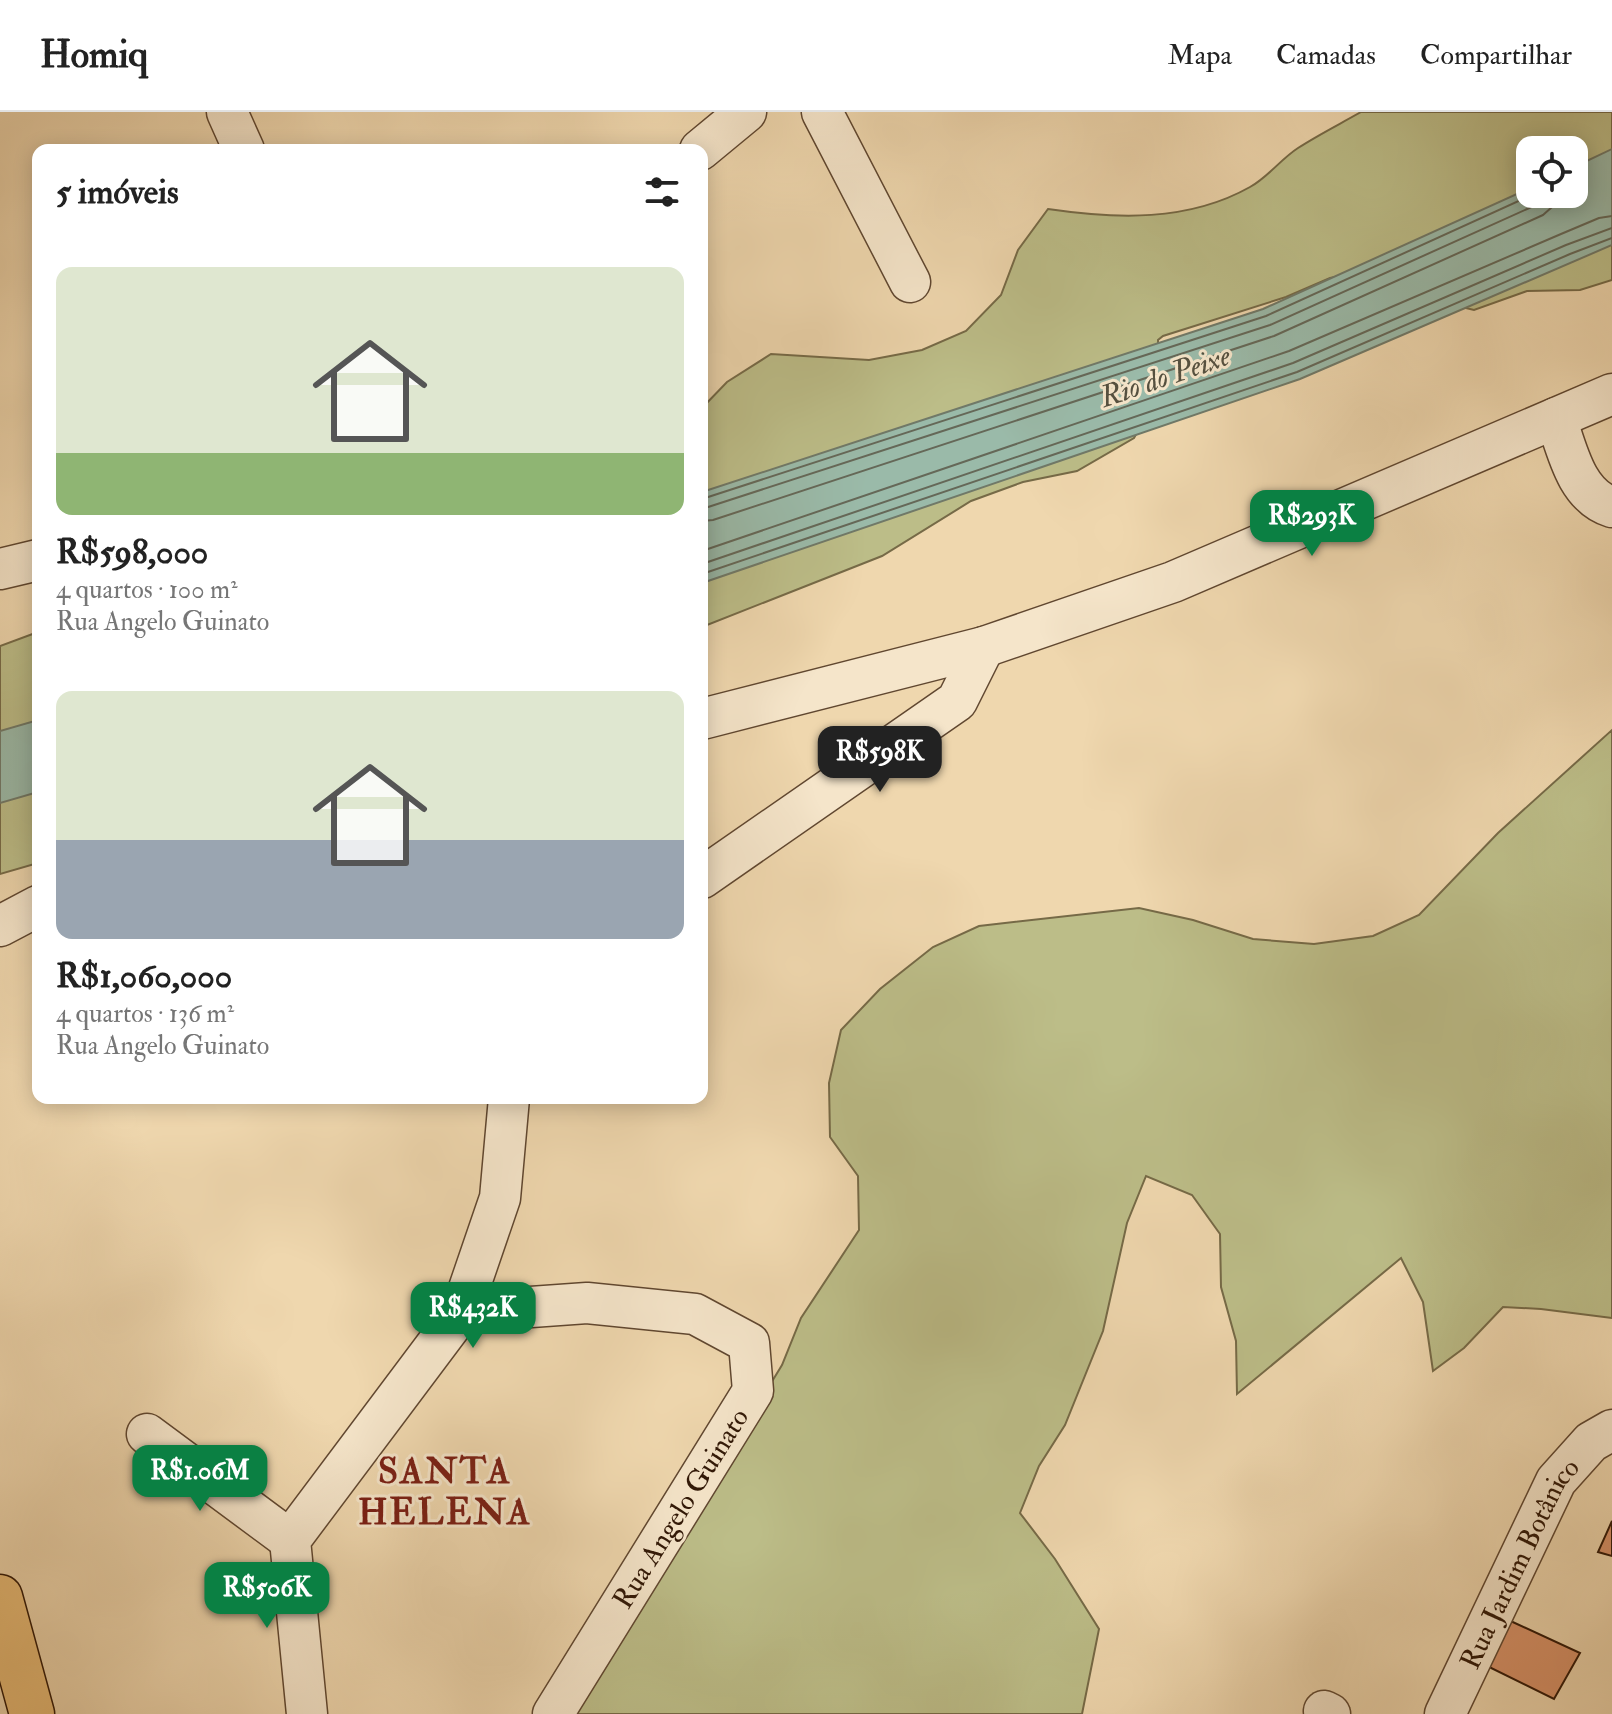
<!DOCTYPE html>
<html lang="pt">
<head>
<meta charset="utf-8">
<style>
	:root { --surface:#fff; --page:#f2f2f2; --text:#222; --muted:#767676; --line:#e0e0e0; --accent:#0b8043 }
	body { margin:0; font-family:"IM FELL Double Pica",serif; background:var(--page); color:var(--text); height:100vh; display:flex; flex-direction:column; font-size:30px; white-space:nowrap }
	* { box-sizing:border-box; margin:0 }
	p { font-size:26px; color:var(--muted) }
	.icon { flex:none; width:44px; height:44px; fill:none; stroke:currentColor; stroke-width:2; stroke-linecap:round; stroke-linejoin:round }
	.map { position:relative; flex:1; overflow:hidden }
	.sheet { position:absolute; left:32px; top:32px; width:676px; height:960px; display:flex; flex-direction:column; background:var(--surface); border-radius:16px; box-shadow:0 4px 20px #0003 }
	.sheet>* { flex:none }
	.fabs { position:absolute; left:1516px; top:24px; display:grid; gap:16px }
	.fabs a { display:grid; place-items:center; width:72px; height:72px; border-radius:16px; background:var(--surface); box-shadow:0 4px 20px #0003; font-size:40px }
	.price { position:absolute; translate:-50% -68px; padding:0 18px; border-radius:16px; background:var(--accent); color:#fff; font-size:26px; line-height:52px; filter:drop-shadow(0 2px 4px #0008) }
	.price::after { content:''; position:absolute; left:50%; top:48px; width:24px; height:18px; margin-left:-12px; background:inherit; clip-path:polygon(0 0,100% 0,50% 100%) }
	.price.selected { background:#222; color:#fff }
	ul { padding:0; list-style:none }
	li { display:grid; align-content:center; gap:16px; height:424px; padding:0 24px }
	li span { display:grid; place-items:center; height:248px; border-radius:16px; color:#555 }
	li>.icon { margin-inline-start:auto }
	span .icon { width:144px; height:144px; fill:#fffc; stroke-width:1 }
	li b { font-size:34px }
	h2 { display:flex; justify-content:space-between; align-items:center; height:96px; padding:0 24px; font-size:34px }
	header { display:flex; align-items:center; gap:48px; box-sizing:border-box; height:112px; padding:0 40px; background:var(--surface); border-bottom:2px solid var(--line) }
	header strong { font-size:38px }
	nav { display:flex; gap:44px; margin-inline-start:auto; font-size:28px }
	.map>svg:first-child { display:block }
	.green { fill:#bcbd88; stroke:#766a47; stroke-width:2; fill-rule:evenodd }
	.water { fill:#9abaa9; stroke:#707968; stroke-width:2 }
	.lines { fill:none; stroke-linecap:round; stroke-linejoin:round }
	.shore { stroke:#656858; stroke-width:2 }
	.building { fill:#d89269; stroke:#301706; stroke-width:2 }
	.minor-casing { stroke:#604730; stroke-width:43 }
	.major-casing { stroke:#301706; stroke-width:47 }
	.minor { stroke:#f5e5ca; stroke-width:40 }
	.major { stroke:#e8bc77; stroke-width:44 }
	.labels { text-anchor:middle; stroke-width:6; stroke-linejoin:round; paint-order:stroke }
	.street-label { font-size:28px; fill:#301706; stroke:#f5e5ca }
	.water-label { font-size:30px; font-style:italic; fill:#55503f; stroke:#f5e5ca }
	.district-label { font-size:36px; font-weight:bold; letter-spacing:2px; fill:#7a1f14; stroke:#f5e5ca }
</style>
</head>
<body>
<header>
<strong>Homiq</strong>
<nav><a>Mapa</a><a>Camadas</a><a>Compartilhar</a></nav>
</header>
<div class="map">
<svg width="1612" height="1602" viewBox="0 0 1612 1602">
	<rect width="100%" height="100%" fill="#efd7ae"/>
	<filter id="stains"><feTurbulence type="fractalNoise" baseFrequency=".0025" numOctaves="4"/><feColorMatrix values="0 0 0 0 .2 0 0 0 0 .09 0 0 0 0 .02 0 0 0 .5 -.17"/></filter>
	<radialGradient id="worn" r=".72"><stop offset=".6" stop-color="#630" stop-opacity="0"/><stop offset="1" stop-color="#630" stop-opacity=".3"/></radialGradient>
	<g class="green">
		<path d="M 1361,0 L 1612,0 L 1612,168 L 1580,178 L 1527,179 L 1474,198 L 1424,186 L 1383,156 L 1330,166 L 1286,185 L 1163,224 L 1158,228 L 1159,281 L 1134,326 L 1077,359 L 1023,370 L 971,389 L 882,444 L 702,515 L 702,296 L 727,270 L 771,242 L 869,248 L 922,238 L 966,219 L 1001,183 L 1018,138 L 1048,97 C 1116,107 1188,110 1250,75 C 1268,65 1281,47 1298,36 C 1318,23 1340,12 1361,0 ZM 1530,38 L 1574,38 L 1574,82 L 1530,82 Z"/>
		<path d="M 38,520 L 38,751 L 0,762 L 0,534 Z"/>
		<path d="M 1612,618 L 1612,1206 L 1541,1197 L 1503,1195 L 1464,1236 L 1433,1259 L 1423,1190 L 1401,1146 L 1237,1282 L 1236,1229 L 1221,1175 L 1220,1122 L 1192,1083 L 1146,1064 L 1127,1111 L 1103,1219 L 1065,1313 L 1039,1354 L 1020,1401 L 1055,1447 L 1099,1517 L 1082,1602 L 556,1602 L 757,1294 L 782,1253 L 801,1206 L 859,1118 L 858,1064 L 830,1025 L 829,971 L 841,918 L 880,877 L 933,835 L 979,814 L 1139,796 L 1193,808 L 1253,827 L 1314,832 L 1373,824 L 1419,803 L 1498,721 Z"/>
	</g>
	<g class="water">
		<path d="M 1612,37 L 1612,133 L 1300,267 L 702,471 L 702,380 L 1263,197 L 1530,76 L 1530,82 L 1574,82 L 1574,55 Z"/>
		<path d="M 38,608 L 38,680 L 0,691 L 0,619 Z"/>
	</g>
	<g class="lines">
		<g class="shore">
			<path d="M 702,387 L 1266,204 L 1534,82"/>
			<path d="M 702,397 L 1270,213 L 1536,93 L 1546,82"/>
			<path d="M 702,409 L 713,408 L 1274,224 L 1543,103 L 1552,95 L 1560,82"/>
			<path d="M 702,439 L 1289,239 L 1561,122 L 1599,106 L 1612,104"/>
			<path d="M 702,452 L 1293,251 L 1566,133 L 1612,116"/>
			<path d="M 702,462 L 1297,260 L 1570,142 L 1612,126"/>
		</g>
	</g>
	<g class="building">
		<path d="M 1612,1409 L 1612,1444 L 1598,1440 Z"/>
		<path d="M 1504,1506 L 1580,1541 L 1554,1587 L 1485,1553 Z"/>
	</g>
	<g class="lines">
		<g class="minor-casing">
			<g id="minor">
				<path d="M 227,0 L 244,38"/>
				<path d="M 822,0 L 910,170"/>
				<path d="M 700,38 L 746,0"/>
				<path d="M 1556,306 C 1567,338 1576,384 1612,395"/>
				<path d="M 0,457 L 38,448"/>
				<path d="M 702,607 L 984,535 L 1173,470 L 1612,282"/>
				<path d="M 702,766 L 957,589 L 984,535"/>
				<path d="M 0,814 L 38,794"/>
				<path d="M 461,1200 L 587,1191 L 695,1202 L 749,1231 L 753,1279 L 553,1602"/>
				<path d="M 147,1322 L 290,1428"/>
				<path d="M 1324,1599 L 1330,1602"/>
				<path d="M 307,1602 L 290,1428 L 461,1200 L 500,1086 L 509,986"/>
				<path id="s1" d="M 1445,1602 L 1556,1369 L 1591,1330 L 1612,1318"/>
			</g>
		</g>
		<g class="major-casing">
			<path id="major" d="M 0,1485 L 32,1602"/>
		</g>
		<use href="#minor" class="minor"/>
		<use href="#major" class="major"/>
	</g>
	<g class="labels">
		<g class="street-label">
			<text transform="translate(680 1396) rotate(-58)" y="10">Rua Angelo Guinato</text>
			<text dy="10" stroke="none"><textPath href="#s1" startOffset="168">Rua Jardim Botânico</textPath></text>
		</g>
		<g class="water-label">
			<text transform="translate(1165 264) rotate(-19)" y="10">Rio do Peixe</text>
		</g>
		<g class="district-label">
			<text x="445" y="1371">SANTA<tspan x="445" dy="41">HELENA</tspan></text>
		</g>
	</g>
	<rect width="100%" height="100%" filter="url(#stains)"/>
	<rect width="100%" height="100%" fill="url(#worn)"/>
</svg>
<div class="fabs">
<a><svg class="icon" aria-label="locate" viewBox="0 0 24 24"><circle cx="12" cy="12" r="6"/><path d="M12 2v4M12 18v4M2 12h4M18 12h4"/></svg></a>
</div>
<b class="price" style="left:1312px;top:446px">R$293K</b>
<b class="price selected" style="left:880px;top:682px">R$598K</b>
<b class="price" style="left:473px;top:1238px">R$432K</b>
<b class="price" style="left:200px;top:1401px">R$1.06M</b>
<b class="price" style="left:267px;top:1518px">R$506K</b>
<section class="sheet">
<h2>5 imóveis<svg class="icon" aria-label="filters" viewBox="0 0 24 24"><path d="M4 7h16M4 17h16"/><circle cx="9" cy="7" r="2"/><circle cx="15" cy="17" r="2"/></svg></h2>
<ul>
<li><span style="background:linear-gradient(#dfe7d0 75%,#8fb573 0)"><svg class="icon" aria-label="home" viewBox="0 0 24 24"><path d="M3 11l9-7 9 7M6 9v11h12V9"/></svg></span><div><b>R$598,000</b><p>4 quartos · 100 m²</p><p>Rua Angelo Guinato</p></div></li>
<li><span style="background:linear-gradient(#dfe7d0 60%,#9aa5b1 0)"><svg class="icon" aria-label="home" viewBox="0 0 24 24"><path d="M3 11l9-7 9 7M6 9v11h12V9"/></svg></span><div><b>R$1,060,000</b><p>4 quartos · 136 m²</p><p>Rua Angelo Guinato</p></div></li>
</ul>
</section>
</div>
</body>
</html>
